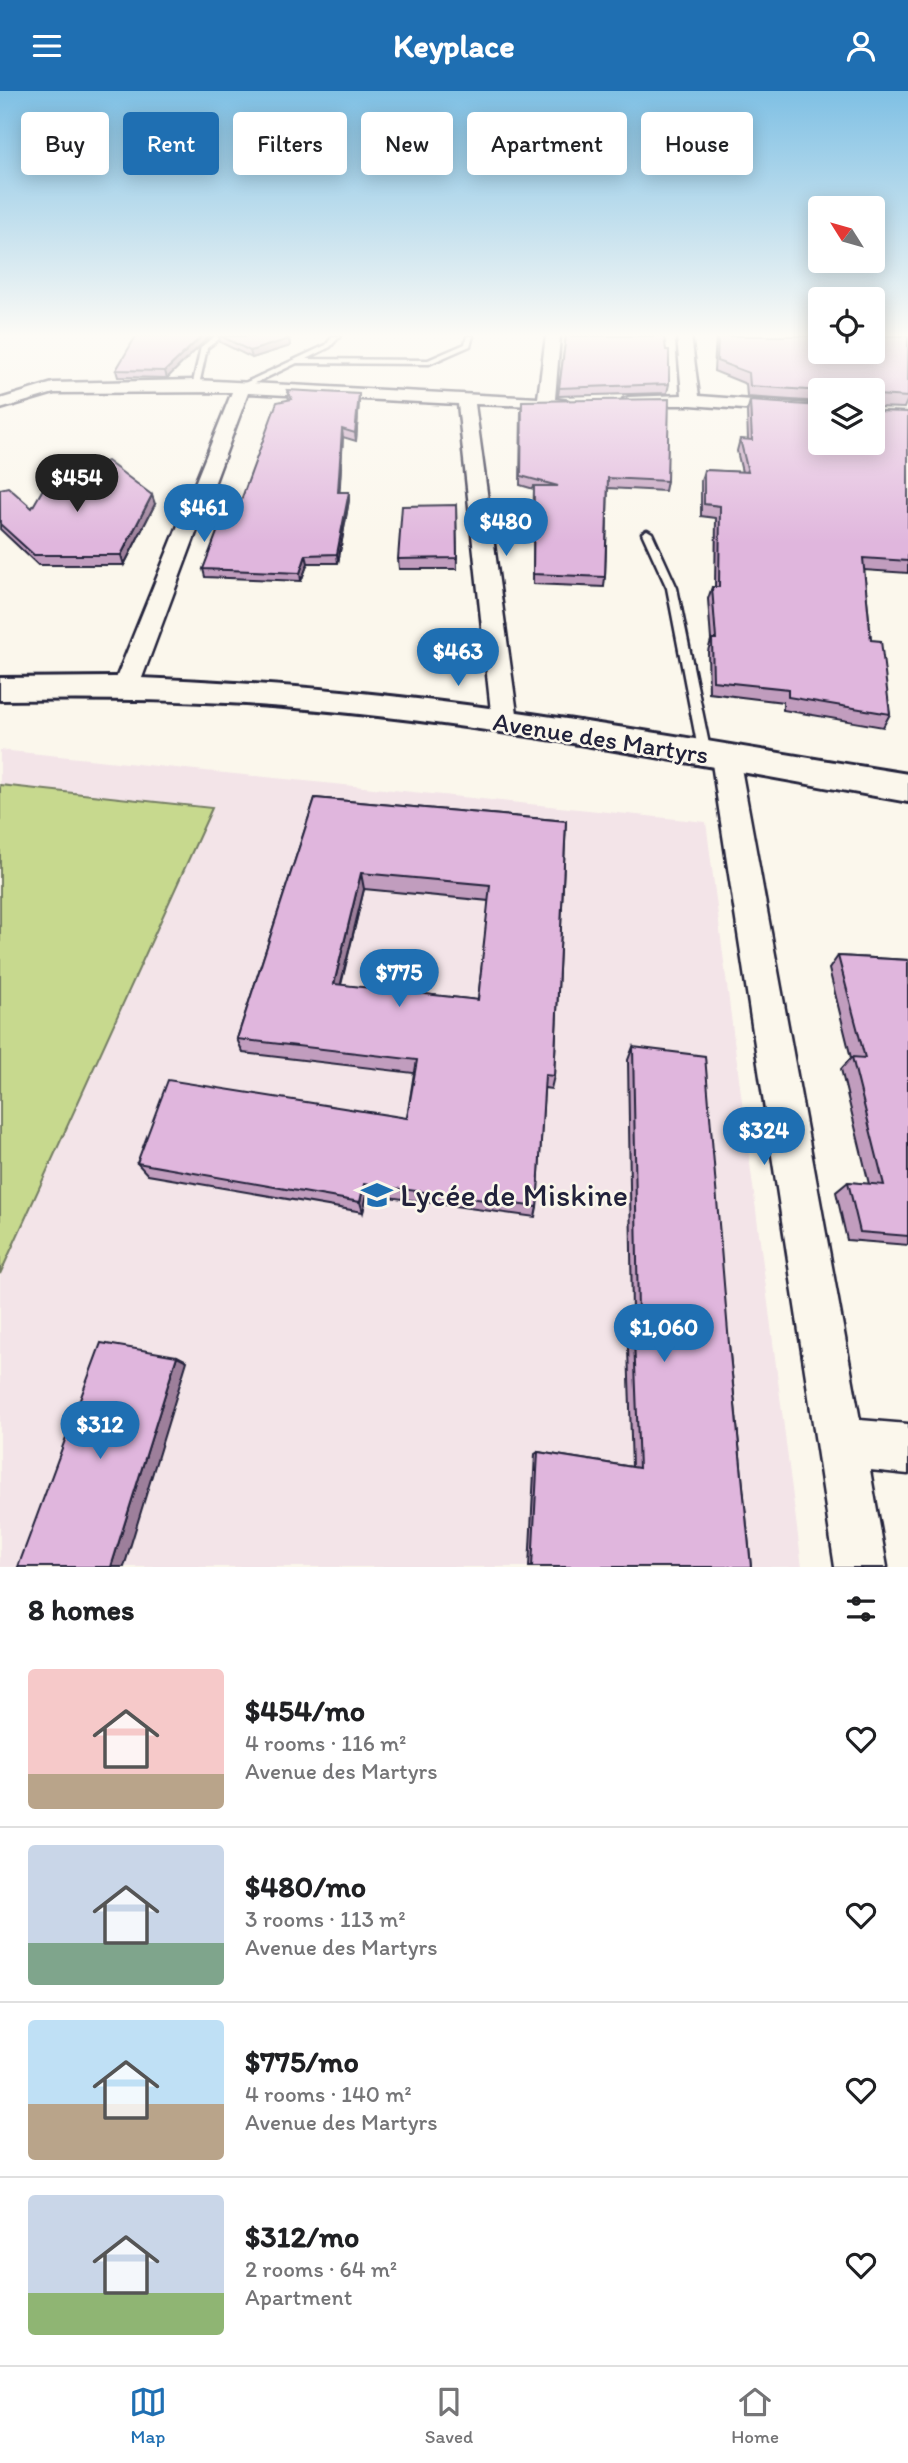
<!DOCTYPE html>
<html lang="en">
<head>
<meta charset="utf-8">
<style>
	:root { --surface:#fff; --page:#f2f2f2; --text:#202124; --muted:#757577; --line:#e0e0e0; --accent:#1f6fb2 }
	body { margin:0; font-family:Itim,sans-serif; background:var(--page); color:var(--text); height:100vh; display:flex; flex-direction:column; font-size:26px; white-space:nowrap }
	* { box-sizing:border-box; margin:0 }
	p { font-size:23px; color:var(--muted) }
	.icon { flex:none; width:38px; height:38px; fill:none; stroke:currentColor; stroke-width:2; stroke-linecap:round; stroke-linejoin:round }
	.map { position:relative; height:1476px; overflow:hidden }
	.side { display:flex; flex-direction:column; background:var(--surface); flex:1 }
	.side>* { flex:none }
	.banner { position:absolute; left:21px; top:21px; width:866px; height:63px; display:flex; gap:14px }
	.needle { width:46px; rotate:307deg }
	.tools { position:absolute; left:808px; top:105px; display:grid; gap:14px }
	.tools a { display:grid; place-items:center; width:77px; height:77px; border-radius:7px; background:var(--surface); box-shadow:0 4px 18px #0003; font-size:35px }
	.price { position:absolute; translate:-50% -60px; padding:0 16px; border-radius:24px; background:var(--accent); color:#fff; font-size:23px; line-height:46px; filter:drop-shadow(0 2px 4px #0008) }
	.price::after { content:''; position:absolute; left:50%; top:42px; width:21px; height:16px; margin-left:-10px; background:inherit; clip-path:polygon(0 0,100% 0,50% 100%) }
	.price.current { background:#222; color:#fff }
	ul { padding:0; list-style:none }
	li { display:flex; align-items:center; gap:21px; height:175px; padding:0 28px }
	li+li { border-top:2px solid var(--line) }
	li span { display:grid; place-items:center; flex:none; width:196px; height:140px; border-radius:7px; color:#555 }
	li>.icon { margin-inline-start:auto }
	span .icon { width:84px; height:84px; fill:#fffc; stroke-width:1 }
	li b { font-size:30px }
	h2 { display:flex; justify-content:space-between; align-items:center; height:84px; padding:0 28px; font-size:30px }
	.tag { padding:0 24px; border-radius:7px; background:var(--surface); box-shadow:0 4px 18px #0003; font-size:24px; line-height:63px }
	.tag.current { background:var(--accent); color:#fff }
	header { display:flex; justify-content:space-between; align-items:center; height:91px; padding:0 28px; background:var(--accent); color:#fff; font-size:32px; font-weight:700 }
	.dock { display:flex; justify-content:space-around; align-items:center; height:98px; border-top:2px solid var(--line); background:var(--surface); font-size:19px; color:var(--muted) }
	.dock a { display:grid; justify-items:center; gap:4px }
	.dock .current { color:var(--accent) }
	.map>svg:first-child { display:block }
	.built { fill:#f3e4e8 }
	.green { fill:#c7d98e; stroke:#747e64; stroke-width:2 }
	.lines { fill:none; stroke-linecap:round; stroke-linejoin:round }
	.lane-casing { stroke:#22223b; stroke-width:5 }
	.street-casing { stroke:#22223b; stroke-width:5 }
	.secondary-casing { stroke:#22223b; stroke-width:6 }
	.lane { fill:#fbf7ec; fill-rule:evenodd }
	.street { fill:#fbf7ec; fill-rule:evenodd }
	.secondary { fill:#fbf7ec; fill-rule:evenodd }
	.wall { fill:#c19dbe; stroke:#22223b; stroke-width:2; fill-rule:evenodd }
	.shaded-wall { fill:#9d7f9b; stroke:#22223b; stroke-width:2 }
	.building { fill:#e0b6dd; stroke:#22223b; stroke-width:2; fill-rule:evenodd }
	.labels { text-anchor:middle; stroke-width:5; stroke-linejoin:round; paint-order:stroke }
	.street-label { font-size:26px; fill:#22223b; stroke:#fbf7ec }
	.near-poi-label { font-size:32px; fill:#22223b; stroke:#fbf7ec; text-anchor:start }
</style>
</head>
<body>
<header><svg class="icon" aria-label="menu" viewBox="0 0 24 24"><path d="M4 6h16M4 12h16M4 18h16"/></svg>Keyplace<svg class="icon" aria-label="person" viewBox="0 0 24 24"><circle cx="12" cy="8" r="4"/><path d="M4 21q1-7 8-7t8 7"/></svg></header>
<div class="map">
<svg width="908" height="1476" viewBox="0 0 908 1476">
	<rect width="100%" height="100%" fill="#fbf7ec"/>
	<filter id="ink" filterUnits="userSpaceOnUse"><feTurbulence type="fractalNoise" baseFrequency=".0143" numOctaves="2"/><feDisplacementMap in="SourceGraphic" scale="14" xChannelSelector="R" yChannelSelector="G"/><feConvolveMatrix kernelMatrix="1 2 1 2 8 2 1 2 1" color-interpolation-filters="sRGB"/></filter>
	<g filter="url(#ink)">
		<path class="built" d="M 0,659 L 706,731 L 802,1476 L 0,1476 Z"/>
		<path class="green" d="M 0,694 L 212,717 L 0,1183 Z"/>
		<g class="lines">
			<g class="lane-casing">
				<g id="lane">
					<path d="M 215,245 L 223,245 L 207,257 L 199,294 L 192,296 L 201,256 Z"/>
					<path d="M 333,245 L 340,245 L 330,256 L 306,268 L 428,269 L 465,253 L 467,245 L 473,245 L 470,255 L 429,273 L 297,272 L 245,297 L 238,295 L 326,254 Z"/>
					<path d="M 647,439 L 652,442 L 677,497 L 711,663 L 705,668 L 699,663 L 667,497 L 642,442 Z"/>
				</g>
			</g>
			<g class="street-casing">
				<g id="street">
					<path d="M 546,245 L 560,245 L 555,308 L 568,310 L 568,316 L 475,313 L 518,630 L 514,636 L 505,639 L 496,636 L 492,630 L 458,313 L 248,302 L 139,595 L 135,601 L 117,601 L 113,595 L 232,301 L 54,302 L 0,318 L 0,308 L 53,292 L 195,289 L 538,307 Z"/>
					<path d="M 677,245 L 691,245 L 699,305 L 821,314 L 821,324 L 691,314 L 623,314 L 623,308 L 629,306 L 682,304 Z"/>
					<path d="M 725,656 L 735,659 L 739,666 L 860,1329 L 908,1333 L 908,1383 L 870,1379 L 887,1476 L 835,1476 L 711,666 L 715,659 Z"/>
				</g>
			</g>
			<g class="secondary-casing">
				<path id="secondary" d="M 115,586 C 191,589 266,593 342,600 C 532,618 720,653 908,683 L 908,711 C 683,671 456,625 227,612 C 152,608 76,608 0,609 L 0,587 Z"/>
			</g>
			<use href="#lane" class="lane"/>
			<use href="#street" class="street"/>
			<use href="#secondary" class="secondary"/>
		</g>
		<g class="wall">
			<path d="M 210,245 L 167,287 L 118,286 L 116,279 Z"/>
			<path d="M 219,245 L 286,245 L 285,246 L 289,248 L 290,255 L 252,267 L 220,251 Z"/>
			<path d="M 566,245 L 669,293 L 667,302 L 558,305 Z"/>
			<path d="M 716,245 L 908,245 L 908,308 L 904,317 L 876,316 L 877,320 L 908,321 L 908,482 L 864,479 L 871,549 L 890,623 L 883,636 L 783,619 L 783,611 L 709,602 L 708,560 L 711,549 L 708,508 L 712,496 L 715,496 L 716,427 L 701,425 L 701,390 L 704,379 L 742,381 L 737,360 L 740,348 L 748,349 L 747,321 L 750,310 L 821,352 L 873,299 L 821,299 L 821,311 L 747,306 L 746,293 L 714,280 Z"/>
			<path d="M 287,299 L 359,310 L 356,350 L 343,346 L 339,401 L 349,409 L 338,472 L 308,472 L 301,490 L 205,486 L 203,478 L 236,423 L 289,309 Z"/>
			<path d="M 521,319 L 667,390 L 665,400 L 608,397 L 605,486 L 604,496 L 533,493 L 534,398 L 520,394 Z"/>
			<path d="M 0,398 L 32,417 L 155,413 L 124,474 L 38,474 L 0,438 Z"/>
			<path d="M 456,414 L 457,478 L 399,478 L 398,468 Z"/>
			<path d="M 315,707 L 566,730 L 554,985 L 551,998 L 544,997 L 537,1116 L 535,1126 L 367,1103 L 363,1121 L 148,1084 L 137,1072 L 407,1027 L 414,982 L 243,962 L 237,948 ZM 364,798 L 489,810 L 478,909 L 341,894 Z"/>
			<path d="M 838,865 L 908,869 L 908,1154 L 847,1149 L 836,1101 L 848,1091 L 869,1093 L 841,978 L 851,967 L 829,878 Z"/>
			<path d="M 633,956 L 729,1253 L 751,1476 L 529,1476 L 535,1363 L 538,1361 L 632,1376 L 627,1227 L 632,1222 L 628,969 Z"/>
		</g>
		<g class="shaded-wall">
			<path d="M 202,245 L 213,245 L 210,245 L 167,287 L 165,280 Z"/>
			<path d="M 289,248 L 290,255 L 252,267 L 250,260 Z"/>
			<path d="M 359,303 L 359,310 L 356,350 L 355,342 Z"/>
			<path d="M 342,338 L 343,346 L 339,409 L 338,401 Z"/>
			<path d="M 349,401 L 349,409 L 338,472 L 337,463 Z"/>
			<path d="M 152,404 L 155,413 L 124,474 L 121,464 Z"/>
			<path d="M 306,464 L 308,472 L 301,490 L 300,482 Z"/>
			<path d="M 361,782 L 364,798 L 337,908 L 334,893 Z"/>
			<path d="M 364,1093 L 367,1103 L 363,1121 L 360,1111 Z"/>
			<path d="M 177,1265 L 187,1270 L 124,1476 L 111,1476 Z"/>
		</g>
		<g class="building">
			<path d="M 136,245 L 202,245 L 165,280 L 116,279 Z"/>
			<path d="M 221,245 L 283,245 L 289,248 L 250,260 Z"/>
			<path d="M 566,245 L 664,245 L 666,259 L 669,259 L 669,293 L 559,297 Z"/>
			<path d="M 718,245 L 821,245 L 821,261 L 873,261 L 873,245 L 908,245 L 908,306 L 877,304 L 875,307 L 877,320 L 908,321 L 908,470 L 863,467 L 871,549 L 881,550 L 890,623 L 788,606 L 788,598 L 713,590 L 712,548 L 716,548 L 712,496 L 719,496 L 720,415 L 704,413 L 704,379 L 748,381 L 740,348 L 752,349 L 750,310 L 821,315 L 821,352 L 873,352 L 873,299 L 821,299 L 821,300 L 750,295 L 749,282 L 717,270 Z"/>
			<path d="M 287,299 L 359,303 L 355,342 L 342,338 L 338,401 L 349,401 L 337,463 L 306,464 L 300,482 L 203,478 L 224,423 L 236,423 L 277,311 L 292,308 Z"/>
			<path d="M 669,308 L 667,390 L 608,387 L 605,486 L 533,483 L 534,395 L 558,395 L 521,385 L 522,310 Z"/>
			<path d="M 107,370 L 152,404 L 121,464 L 34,464 L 0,433 L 0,398 L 8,396 L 32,417 L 47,391 Z"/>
			<path d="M 456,414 L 457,467 L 398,468 L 402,415 Z"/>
			<path d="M 315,707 L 566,730 L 554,985 L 545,984 L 537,1116 L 364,1093 L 360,1111 L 137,1072 L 168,989 L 407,1027 L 417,969 L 237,948 ZM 361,782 L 490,794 L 478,909 L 334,893 Z"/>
			<path d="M 838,865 L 908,869 L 908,1145 L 860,1141 L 848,1091 L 884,1094 L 852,966 L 865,967 Z"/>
			<path d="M 633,956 L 705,965 L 729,1253 L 751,1476 L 532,1476 L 538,1361 L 639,1377 L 633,1221 L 638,1221 Z"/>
			<path d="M 101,1252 L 177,1265 L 111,1476 L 18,1476 Z"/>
		</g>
	</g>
	<linearGradient id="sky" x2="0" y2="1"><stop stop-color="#7fc0e4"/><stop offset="0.54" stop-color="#fdfbf6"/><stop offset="1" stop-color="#fdfbf6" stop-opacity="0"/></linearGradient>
	<rect width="908" height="452" fill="url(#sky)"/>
	<defs>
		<g id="school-bare" transform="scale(2.415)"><path d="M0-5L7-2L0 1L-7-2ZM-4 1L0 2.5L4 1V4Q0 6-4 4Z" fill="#1f6fb2" stroke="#fbf7ec" stroke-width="2.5" paint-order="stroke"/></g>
	</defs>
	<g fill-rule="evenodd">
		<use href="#school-bare" x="377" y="1104"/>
	</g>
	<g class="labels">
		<g class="street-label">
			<text transform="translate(601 647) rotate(9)" y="9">Avenue des Martyrs</text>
		</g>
		<g class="near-poi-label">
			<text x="400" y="1115">Lycée de Miskine</text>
		</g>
	</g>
</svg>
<div class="tools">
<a><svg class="needle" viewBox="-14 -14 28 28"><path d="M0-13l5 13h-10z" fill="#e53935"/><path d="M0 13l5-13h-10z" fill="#757577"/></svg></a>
<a><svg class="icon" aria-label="locate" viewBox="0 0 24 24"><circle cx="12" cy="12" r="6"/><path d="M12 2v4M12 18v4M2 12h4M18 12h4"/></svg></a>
<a><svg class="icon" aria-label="layers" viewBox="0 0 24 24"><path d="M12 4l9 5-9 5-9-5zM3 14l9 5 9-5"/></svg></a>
</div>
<b class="price current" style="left:77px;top:423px">$454</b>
<b class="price" style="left:204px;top:453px">$461</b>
<b class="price" style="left:506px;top:467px">$480</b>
<b class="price" style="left:458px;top:597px">$463</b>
<b class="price" style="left:399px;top:918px">$775</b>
<b class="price" style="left:764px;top:1076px">$324</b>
<b class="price" style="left:664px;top:1273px">$1,060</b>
<b class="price" style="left:100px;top:1370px">$312</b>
<div class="banner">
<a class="tag">Buy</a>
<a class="tag current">Rent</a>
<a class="tag">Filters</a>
<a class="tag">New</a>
<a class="tag">Apartment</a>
<a class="tag">House</a>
</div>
</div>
<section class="side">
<h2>8 homes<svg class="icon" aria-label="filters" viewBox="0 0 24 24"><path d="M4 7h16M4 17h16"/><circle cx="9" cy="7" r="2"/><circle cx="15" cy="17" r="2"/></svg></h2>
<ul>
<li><span style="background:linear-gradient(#f6c9c9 75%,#b9a48a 0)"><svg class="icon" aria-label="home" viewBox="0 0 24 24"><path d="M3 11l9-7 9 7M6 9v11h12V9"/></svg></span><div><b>$454/mo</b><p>4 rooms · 116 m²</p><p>Avenue des Martyrs</p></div><svg class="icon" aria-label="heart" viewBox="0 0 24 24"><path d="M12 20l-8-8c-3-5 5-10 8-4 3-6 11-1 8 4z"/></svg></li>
<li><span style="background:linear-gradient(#c9d6e8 70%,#7fa58c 0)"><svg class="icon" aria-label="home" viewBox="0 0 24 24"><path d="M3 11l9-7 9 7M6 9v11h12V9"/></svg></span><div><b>$480/mo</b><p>3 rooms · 113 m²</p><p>Avenue des Martyrs</p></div><svg class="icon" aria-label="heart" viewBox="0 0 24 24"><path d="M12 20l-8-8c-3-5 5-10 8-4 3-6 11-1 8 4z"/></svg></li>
<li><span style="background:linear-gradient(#bfe0f5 60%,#b9a48a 0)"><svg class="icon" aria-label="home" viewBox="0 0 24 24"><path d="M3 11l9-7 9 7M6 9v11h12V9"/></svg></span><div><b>$775/mo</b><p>4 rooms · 140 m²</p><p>Avenue des Martyrs</p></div><svg class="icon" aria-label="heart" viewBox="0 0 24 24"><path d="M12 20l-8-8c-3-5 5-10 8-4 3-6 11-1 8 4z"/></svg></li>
<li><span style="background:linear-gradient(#c9d6e8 70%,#8fb573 0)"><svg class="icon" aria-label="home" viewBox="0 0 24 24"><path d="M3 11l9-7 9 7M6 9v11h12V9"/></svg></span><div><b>$312/mo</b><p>2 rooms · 64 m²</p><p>Apartment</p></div><svg class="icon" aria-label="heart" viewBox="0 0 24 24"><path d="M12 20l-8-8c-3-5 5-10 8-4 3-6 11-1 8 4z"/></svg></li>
</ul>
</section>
<nav class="dock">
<a class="current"><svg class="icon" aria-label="map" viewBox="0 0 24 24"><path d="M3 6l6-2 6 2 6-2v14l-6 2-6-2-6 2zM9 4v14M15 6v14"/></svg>Map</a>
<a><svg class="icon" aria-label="saved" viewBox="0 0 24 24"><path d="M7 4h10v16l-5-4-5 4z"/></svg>Saved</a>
<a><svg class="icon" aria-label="home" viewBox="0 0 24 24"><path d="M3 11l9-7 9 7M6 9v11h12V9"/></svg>Home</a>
</nav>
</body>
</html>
